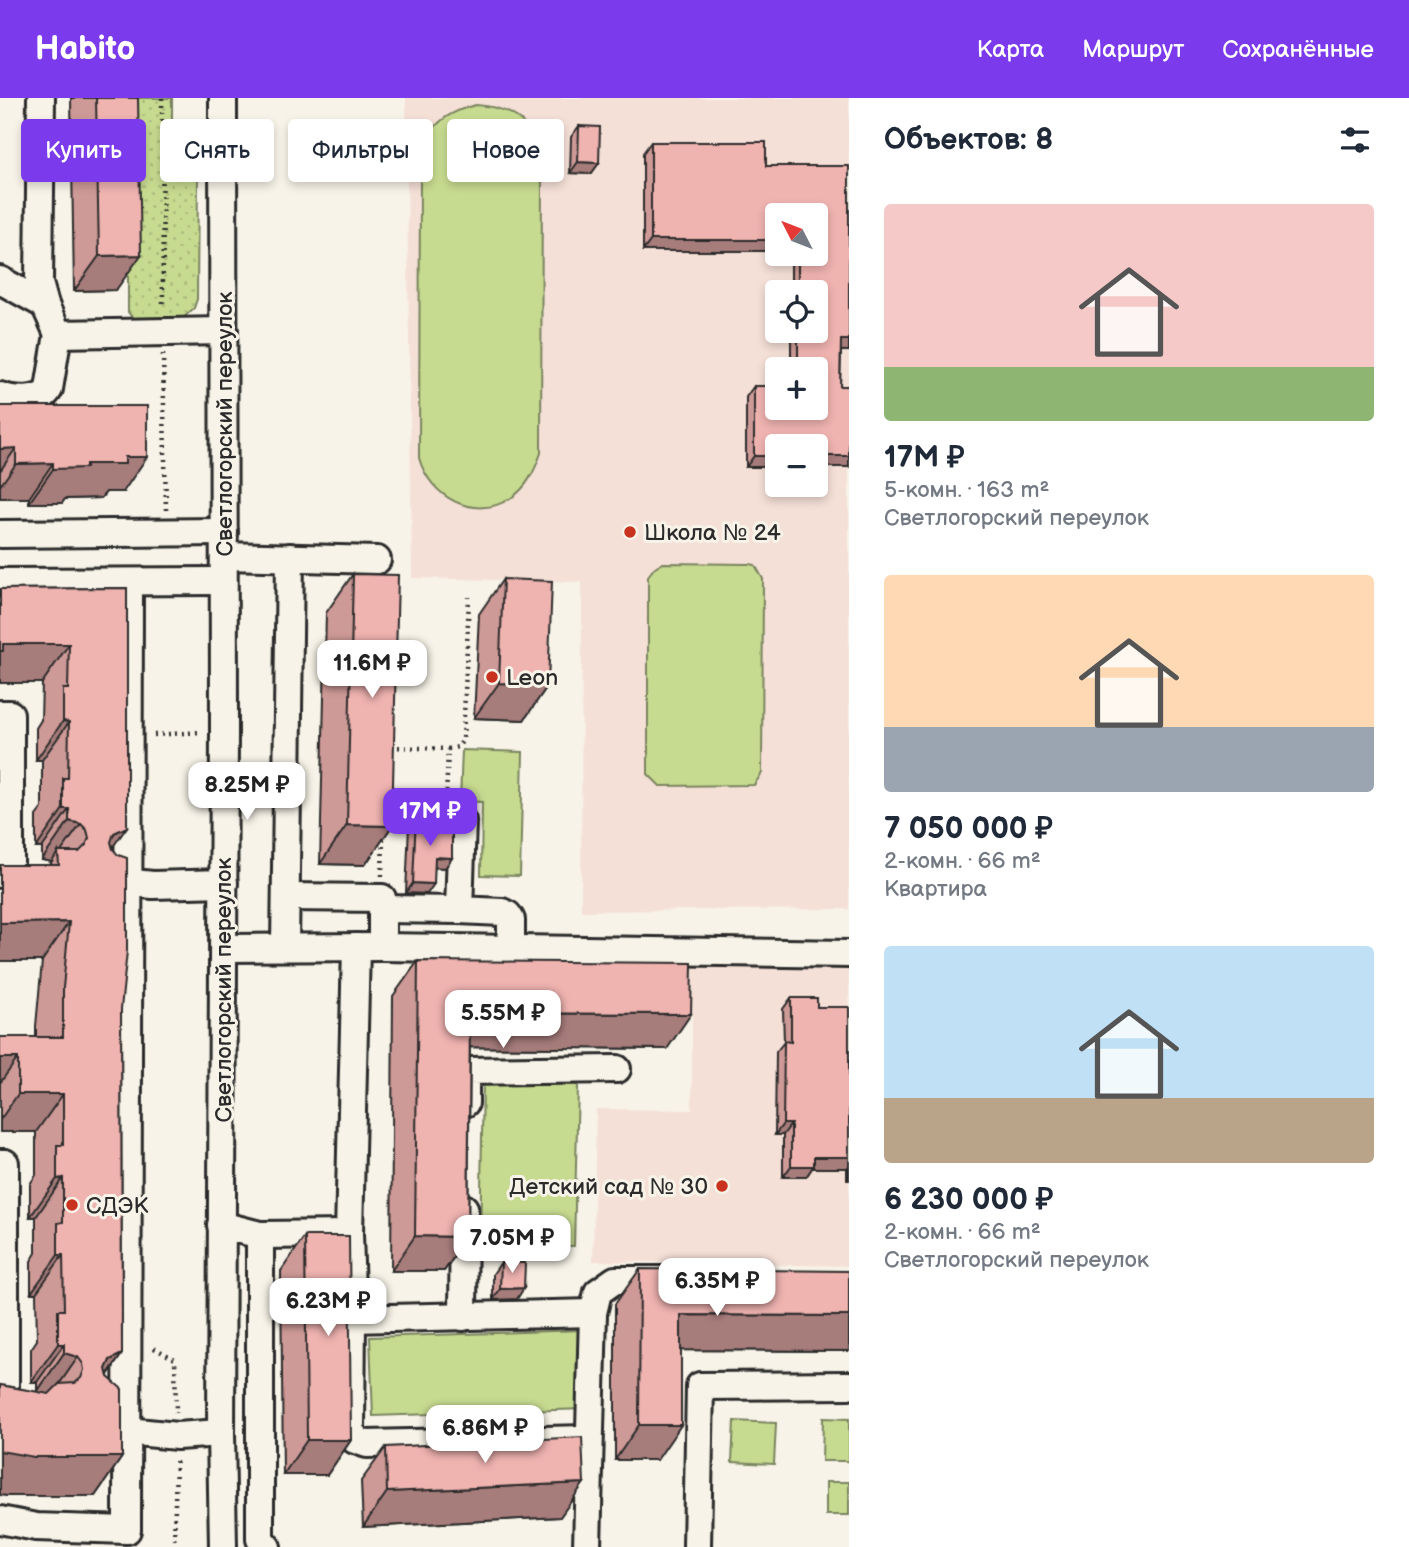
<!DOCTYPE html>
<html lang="ru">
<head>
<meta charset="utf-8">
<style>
	:root { --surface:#fff; --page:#f6f6f7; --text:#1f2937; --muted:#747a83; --accent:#7c3aed }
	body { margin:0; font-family:"Balsamiq Sans",sans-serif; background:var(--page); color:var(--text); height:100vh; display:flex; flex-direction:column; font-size:26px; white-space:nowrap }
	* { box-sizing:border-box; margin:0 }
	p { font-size:23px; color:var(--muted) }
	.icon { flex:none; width:38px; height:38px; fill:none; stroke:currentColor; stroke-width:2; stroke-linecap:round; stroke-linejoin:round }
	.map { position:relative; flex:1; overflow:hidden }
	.details { display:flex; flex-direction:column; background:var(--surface); width:560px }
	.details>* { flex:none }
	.banner { position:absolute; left:21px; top:21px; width:665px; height:63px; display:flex; gap:14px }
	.needle { width:46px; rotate:312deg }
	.fabs { position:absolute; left:765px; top:105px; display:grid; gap:14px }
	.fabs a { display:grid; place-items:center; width:63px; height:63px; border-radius:7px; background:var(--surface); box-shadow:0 4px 10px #0003; font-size:35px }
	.price { position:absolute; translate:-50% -60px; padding:0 16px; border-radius:14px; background:#fff; color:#222; font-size:23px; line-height:46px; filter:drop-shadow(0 2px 4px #0008) }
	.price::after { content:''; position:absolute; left:50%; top:42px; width:21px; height:16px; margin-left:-10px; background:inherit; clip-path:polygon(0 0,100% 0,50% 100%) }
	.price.selected { background:var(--accent); color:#fff }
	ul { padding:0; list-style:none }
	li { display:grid; align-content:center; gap:14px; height:371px; padding:0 35px }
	li span { display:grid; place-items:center; height:217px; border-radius:7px; color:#555 }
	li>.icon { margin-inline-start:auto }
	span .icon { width:126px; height:126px; fill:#fffc; stroke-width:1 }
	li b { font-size:30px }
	h2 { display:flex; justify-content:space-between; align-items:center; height:84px; padding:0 35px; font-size:30px }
	.tag { padding:0 24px; border-radius:7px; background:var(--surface); box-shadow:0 4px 10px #0003; font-size:24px; line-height:63px }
	.tag.selected { background:var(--accent); color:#fff }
	header { display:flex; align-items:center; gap:42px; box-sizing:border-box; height:98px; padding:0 35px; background:var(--accent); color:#fff }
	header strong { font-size:33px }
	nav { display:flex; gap:38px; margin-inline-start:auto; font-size:24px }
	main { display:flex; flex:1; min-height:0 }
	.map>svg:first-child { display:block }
	.built { fill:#f5e0d7; fill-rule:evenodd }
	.grass { fill:url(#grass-dots); stroke:#79835e; stroke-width:2 }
	.green { fill:#c7db90; stroke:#79835e; stroke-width:2 }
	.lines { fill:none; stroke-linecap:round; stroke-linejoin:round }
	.minor-casing { stroke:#2b2b2b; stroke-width:32 }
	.path { stroke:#2b2b2b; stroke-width:4.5; stroke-dasharray:2 5; stroke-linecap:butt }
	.minor { stroke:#f7f3e8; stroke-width:26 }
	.wall { fill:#ce9a97; stroke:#2b2b2b; stroke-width:2 }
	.shaded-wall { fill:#a77d7b; stroke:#2b2b2b; stroke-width:2 }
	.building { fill:#efb3b0; stroke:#2b2b2b; stroke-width:2 }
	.poi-dot { fill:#c8321e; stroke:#f7f3e8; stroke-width:2.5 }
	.labels { text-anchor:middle; stroke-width:6; stroke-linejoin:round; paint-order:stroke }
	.street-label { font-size:23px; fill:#2b2b2b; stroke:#f7f3e8 }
	.poi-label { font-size:23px; fill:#2b2b2b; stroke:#f7f3e8; text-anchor:start }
</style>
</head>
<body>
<header>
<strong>Habito</strong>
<nav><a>Карта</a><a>Маршрут</a><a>Сохранённые</a></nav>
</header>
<main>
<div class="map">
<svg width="849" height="1449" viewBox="0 0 849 1449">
	<defs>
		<pattern id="grass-dots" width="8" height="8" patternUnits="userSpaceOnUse" patternTransform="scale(1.75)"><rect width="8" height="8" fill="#c7db90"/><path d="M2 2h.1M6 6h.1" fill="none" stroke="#abbc7c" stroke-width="1.8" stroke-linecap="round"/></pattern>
	</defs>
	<rect width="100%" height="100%" fill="#f7f3e8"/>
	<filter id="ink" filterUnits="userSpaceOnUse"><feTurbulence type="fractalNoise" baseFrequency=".0143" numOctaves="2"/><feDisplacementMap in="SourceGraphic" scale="14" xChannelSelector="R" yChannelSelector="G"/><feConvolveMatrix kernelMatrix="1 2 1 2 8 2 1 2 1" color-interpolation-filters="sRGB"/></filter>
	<g filter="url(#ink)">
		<g class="built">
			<path d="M 406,0 L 849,0 L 849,811 L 581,813 L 582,484 L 412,480 ZM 777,117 L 816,117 L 816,156 L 777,156 ZM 777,194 L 816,194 L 816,233 L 777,233 ZM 777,271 L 816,271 L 816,310 L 777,310 ZM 777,348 L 816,348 L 816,387 L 777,387 Z"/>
			<path d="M 692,868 L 849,872 L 849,1168 L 593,1163 L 596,1011 L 692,1012 Z"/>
		</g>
		<path class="grass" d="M 128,0 L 172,0 L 172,60 L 175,64 L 194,69 L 198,75 L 197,201 L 194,210 L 181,222 C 165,222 137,230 128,214 Z"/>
		<g class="green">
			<path d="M 476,7 C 517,10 534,27 542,67 L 541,355 C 535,372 527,390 511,400 C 474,424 430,399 419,360 L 420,73 C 423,35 438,16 476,7 Z"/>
			<path d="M 663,465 L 749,466 L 755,467 L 763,481 L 762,675 L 754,687 L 660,688 L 648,676 L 648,478 L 655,469 Z"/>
			<path d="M 462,652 L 523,654 L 520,778 L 481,777 L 482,704 L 460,703 Z"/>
			<path d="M 483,985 L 578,987 L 574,1148 L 480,1146 Z"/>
			<path d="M 583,1232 L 585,1311 L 373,1318 L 370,1239 Z"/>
			<path d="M 823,1320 L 849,1321 L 849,1363 L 822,1363 Z"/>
			<path d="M 734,1323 L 776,1325 L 774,1366 L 732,1364 Z"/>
			<rect x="826" y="1384" width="23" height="33"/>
		</g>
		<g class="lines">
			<g class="minor-casing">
				<g id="minor">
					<path d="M 41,0 L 39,185 L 45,207 L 58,236 L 224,233"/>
					<path d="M 223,0 L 224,633 L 221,1335 L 223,1449"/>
					<path d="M 0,182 L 45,207"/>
					<path d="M 0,298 C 13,303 42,305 49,291 L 58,236"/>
					<path d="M 0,436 L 224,434"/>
					<path d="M 224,458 L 377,462"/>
					<path d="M 0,484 L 223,483"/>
					<path d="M 0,616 L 10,616 L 10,776 L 0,776"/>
					<path d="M 449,724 L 462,723 L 459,812 L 502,814 L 508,817 L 511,822 L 511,851"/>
					<path d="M 112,783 L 153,787 L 224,785"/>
					<path d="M 287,799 L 382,800 L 382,849"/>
					<path d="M 382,811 L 459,812"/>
					<path d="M 285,849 L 290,459"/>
					<path d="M 356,849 L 349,1136 L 352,1221 L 351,1331 L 355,1342 L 367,1346 L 588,1341"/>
					<path d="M 224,850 L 382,849 L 849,856"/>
					<path d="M 465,1005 L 465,973 L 617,971"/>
					<path d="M 0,1065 L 5,1065 L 5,1306"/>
					<path d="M 221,1127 L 260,1137 L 349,1136"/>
					<path d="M 260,1137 L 260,1441 L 267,1449"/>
					<path d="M 463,1219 L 464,1110"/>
					<path d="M 352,1221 L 593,1215"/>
					<path d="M 114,1323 L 127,1333 L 177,1338 L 221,1335"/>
					<path d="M 0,1422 L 36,1429 L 127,1432 L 129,484"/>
					<path d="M 587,1449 L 593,1215 L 598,1194 L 615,1182 L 666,1182"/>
					<path d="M 697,1449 L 700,1288 L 849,1287"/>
				</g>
			</g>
			<g class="path">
				<path d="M 162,0 L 163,209"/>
				<path d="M 161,49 L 182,41"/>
				<path d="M 163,256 L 166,412"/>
				<path d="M 154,637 L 201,634"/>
				<path d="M 391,649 L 448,651 L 446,701"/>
				<path d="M 448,651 L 458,649 L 463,642 L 469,499"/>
				<path d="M 382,778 L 383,738"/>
				<path d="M 154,1250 L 175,1261 L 176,1315"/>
				<path d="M 174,1449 L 176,1362"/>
			</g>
			<use href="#minor" class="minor"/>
		</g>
		<g class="wall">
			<path d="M 71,0 L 138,0 L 116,192 L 74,193 Z"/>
			<path d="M 579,28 L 599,65 L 591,76 L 570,75 L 571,39 Z"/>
			<path d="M 651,44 L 766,68 L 849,68 L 849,253 L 841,253 L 840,288 L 849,288 L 849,369 L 746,369 L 746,299 L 754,288 L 777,310 L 816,271 L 791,271 L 791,233 L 816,233 L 816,194 L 791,194 L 791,156 L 816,156 L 777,117 L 777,153 L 643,153 L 643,55 Z"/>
			<path d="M 0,308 L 123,394 L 106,394 L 101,400 L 65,401 L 62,405 L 29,405 L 29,400 L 0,400 Z"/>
			<path d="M 353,476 L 392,728 L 365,767 L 320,766 L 326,515 Z"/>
			<path d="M 503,481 L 548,587 L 524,622 L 474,620 L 479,516 Z"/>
			<path d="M 127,490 L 112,750 L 121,911 L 122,1256 L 108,1277 L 122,1359 L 95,1398 L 7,1398 L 0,1397 L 0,1287 L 37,1294 L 37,1284 L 31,1284 L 31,1251 L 37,1242 L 36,1195 L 31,1195 L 31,1163 L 36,1155 L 36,1119 L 30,1119 L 30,1086 L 36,1077 L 36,1034 L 0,1034 L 0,939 L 36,939 L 36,928 L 42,863 L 0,863 L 0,767 L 50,767 L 52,764 L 42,762 L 42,750 L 36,750 L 36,718 L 42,710 L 42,662 L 36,662 L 36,630 L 41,622 L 42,585 L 0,585 L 0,491 Z"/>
			<path d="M 416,717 L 437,731 L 452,760 L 445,770 L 435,769 L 427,796 L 406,795 L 409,727 Z"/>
			<path d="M 418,863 L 667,951 L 470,949 L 468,1139 L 444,1173 L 391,1173 L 393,898 Z"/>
			<path d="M 791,900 L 817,909 L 849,909 L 849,1082 L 847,1082 L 847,1070 L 812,1070 L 806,1079 L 783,1079 L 783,1037 L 775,1037 L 776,954 L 784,944 L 783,911 Z"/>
			<path d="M 305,1138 L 351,1342 L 327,1377 L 283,1377 L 281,1173 Z"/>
			<path d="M 501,1164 L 517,1201 L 493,1202 L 493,1176 Z"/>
			<path d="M 640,1171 L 849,1253 L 681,1252 L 657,1362 L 615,1362 L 615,1206 Z"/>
			<path d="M 386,1349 L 560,1419 L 363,1429 L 361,1383 Z"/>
		</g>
		<g class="shaded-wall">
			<path d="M 578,64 L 599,65 L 591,76 L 570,75 Z"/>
			<path d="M 651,142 L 777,142 L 777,153 L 643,153 Z"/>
			<path d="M 141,157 L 116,192 L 74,193 L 99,158 Z"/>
			<path d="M 841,242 L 849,242 L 849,253 L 833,253 Z"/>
			<path d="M 16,350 L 0,373 L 0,351 Z"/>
			<path d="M 754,358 L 777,358 L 777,369 L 746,369 Z"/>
			<rect x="816" y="358" width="33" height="11"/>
			<path d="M 125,359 L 147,359 L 123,394 L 106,394 L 101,400 L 65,401 L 62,405 L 29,405 L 53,371 Z"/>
			<path d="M 53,365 L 29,400 L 0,400 L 0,388 L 16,366 Z"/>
			<path d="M 3,546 L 69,546 L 42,585 L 0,585 L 0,550 Z"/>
			<path d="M 499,585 L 548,587 L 524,622 L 474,620 Z"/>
			<path d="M 63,623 L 69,624 L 42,662 L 36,662 Z"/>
			<path d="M 63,711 L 69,711 L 42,750 L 36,750 Z"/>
			<path d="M 69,723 L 81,726 L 58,758 L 58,754 L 52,764 L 42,762 Z"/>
			<path d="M 347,727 L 392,728 L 365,767 L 320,766 Z"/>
			<path d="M 127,729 L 100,767 L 114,735 Z"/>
			<path d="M 435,759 L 452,760 L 445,770 L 429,769 Z"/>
			<path d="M 413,785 L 434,786 L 427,796 L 406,795 Z"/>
			<path d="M 69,824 L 42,863 L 0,863 L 0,825 Z"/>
			<path d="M 470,915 L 691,916 L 667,951 L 446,949 Z"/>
			<path d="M 0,960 L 18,960 L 0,985 Z"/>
			<path d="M 18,996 L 63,996 L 36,1034 L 0,1034 L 0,1022 Z"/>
			<path d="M 783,1026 L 791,1026 L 783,1037 L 775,1037 Z"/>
			<path d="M 814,1059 L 849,1059 L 849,1068 L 847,1070 L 812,1070 L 806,1079 L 783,1079 L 791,1068 Z"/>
			<path d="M 63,1080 L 36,1119 L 30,1119 L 57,1081 Z"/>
			<path d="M 415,1138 L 468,1139 L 444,1173 L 391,1173 Z"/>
			<path d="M 58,1157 L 63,1157 L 36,1195 L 31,1195 Z"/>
			<path d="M 524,1190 L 517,1201 L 493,1202 L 500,1191 Z"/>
			<path d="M 681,1217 L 849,1218 L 849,1253 L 657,1252 Z"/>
			<path d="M 58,1246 L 64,1246 L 37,1284 L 31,1284 Z"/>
			<path d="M 64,1255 L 78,1259 L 51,1298 L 37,1294 Z"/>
			<path d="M 122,1256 L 95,1294 L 110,1262 Z"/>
			<path d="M 639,1327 L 681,1327 L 657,1362 L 615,1362 Z"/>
			<path d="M 307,1342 L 351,1342 L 327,1377 L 283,1377 Z"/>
			<path d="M 0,1353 L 122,1359 L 95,1398 L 7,1398 L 0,1397 Z"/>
			<path d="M 584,1385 L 560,1419 L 363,1429 L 387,1394 Z"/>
		</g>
		<g class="building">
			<path d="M 96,0 L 138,0 L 141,157 L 99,158 Z"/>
			<path d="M 579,28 L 600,29 L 599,65 L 578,64 Z"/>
			<path d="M 651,44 L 766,44 L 766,68 L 849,68 L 849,242 L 841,242 L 840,288 L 849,288 L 849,358 L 816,358 L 816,348 L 777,348 L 777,358 L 754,358 L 754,288 L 777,288 L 777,310 L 816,310 L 816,271 L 798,271 L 798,233 L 816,233 L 816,194 L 798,194 L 798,156 L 816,156 L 816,117 L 777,117 L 777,142 L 651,142 Z"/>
			<path d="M 0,308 L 147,308 L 147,359 L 125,359 L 125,366 L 86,366 L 86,370 L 53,371 L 53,365 L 16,366 L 16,350 L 0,351 Z"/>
			<path d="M 353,476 L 398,477 L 392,728 L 347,727 Z"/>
			<path d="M 503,481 L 552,483 L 548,587 L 499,585 Z"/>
			<path d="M 127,490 L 127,729 L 114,735 L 111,744 L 113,751 L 118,757 L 127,760 L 127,853 L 121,911 L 122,1256 L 110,1262 L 106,1271 L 108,1279 L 122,1291 L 122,1359 L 34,1359 L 0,1353 L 0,1287 L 49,1296 L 59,1286 L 75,1285 L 81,1280 L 84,1272 L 83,1266 L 78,1259 L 64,1255 L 64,1246 L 58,1246 L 58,1212 L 64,1212 L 63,1157 L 58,1157 L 58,1125 L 63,1124 L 63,1080 L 57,1081 L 57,1047 L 63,1047 L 63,996 L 18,996 L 18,960 L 0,960 L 0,939 L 63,939 L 63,890 L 69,824 L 0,825 L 0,767 L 59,767 L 58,754 L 79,754 L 86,747 L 89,740 L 87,732 L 81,726 L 69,723 L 69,711 L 63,711 L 63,680 L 68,680 L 69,624 L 63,623 L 63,591 L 68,591 L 69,546 L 3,546 L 3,553 L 0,553 L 0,491 Z"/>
			<path d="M 416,717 L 438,719 L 437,731 L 452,732 L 452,760 L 435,759 L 434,786 L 413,785 Z"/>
			<path d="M 418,863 L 692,865 L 691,916 L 470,915 L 468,1139 L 415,1138 Z"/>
			<path d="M 791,900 L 817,900 L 817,909 L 849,909 L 849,1059 L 814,1059 L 814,1068 L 791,1068 L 791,1026 L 783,1026 L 784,943 L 791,944 Z"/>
			<path d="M 305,1138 L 349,1138 L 351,1342 L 307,1342 Z"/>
			<path d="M 501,1164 L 525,1165 L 524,1190 L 500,1191 Z"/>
			<path d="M 640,1171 L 849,1173 L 849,1218 L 681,1217 L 681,1327 L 639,1327 Z"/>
			<path d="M 582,1339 L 584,1385 L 387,1394 L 386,1349 Z"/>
		</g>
	</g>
	<g class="poi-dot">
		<circle cx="630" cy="434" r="7"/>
		<circle cx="492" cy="579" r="7"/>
		<circle cx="722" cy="1088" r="7"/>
		<circle cx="72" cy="1107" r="7"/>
	</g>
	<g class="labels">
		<g class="street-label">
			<text transform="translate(224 326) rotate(-90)" y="8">Светлогорский переулок</text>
			<text transform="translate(223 892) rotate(-90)" y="8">Светлогорский переулок</text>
		</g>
		<g class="poi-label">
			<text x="644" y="442">Школа № 24</text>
			<text x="506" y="587">Leon</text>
			<text x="708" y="1096" text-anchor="end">Детский сад № 30</text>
			<text x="86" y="1115">СДЭК</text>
		</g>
	</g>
</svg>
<div class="fabs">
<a><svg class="needle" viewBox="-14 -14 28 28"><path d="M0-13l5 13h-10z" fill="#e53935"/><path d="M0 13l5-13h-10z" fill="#747a83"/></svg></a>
<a><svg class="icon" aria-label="locate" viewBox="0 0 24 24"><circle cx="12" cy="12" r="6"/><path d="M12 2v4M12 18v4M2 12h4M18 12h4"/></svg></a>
<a>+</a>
<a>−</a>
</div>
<b class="price" style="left:372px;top:602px">11.6M ₽</b>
<b class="price" style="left:247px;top:724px">8.25M ₽</b>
<b class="price selected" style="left:430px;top:750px">17M ₽</b>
<b class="price" style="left:503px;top:952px">5.55M ₽</b>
<b class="price" style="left:512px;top:1177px">7.05M ₽</b>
<b class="price" style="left:717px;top:1220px">6.35M ₽</b>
<b class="price" style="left:328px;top:1240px">6.23M ₽</b>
<b class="price" style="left:485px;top:1367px">6.86M ₽</b>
<div class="banner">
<a class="tag selected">Купить</a>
<a class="tag">Снять</a>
<a class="tag">Фильтры</a>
<a class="tag">Новое</a>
</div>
</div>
<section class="details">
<h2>Объектов: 8<svg class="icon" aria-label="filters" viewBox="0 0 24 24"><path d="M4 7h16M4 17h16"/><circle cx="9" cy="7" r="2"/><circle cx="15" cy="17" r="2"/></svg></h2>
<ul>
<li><span style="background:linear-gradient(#f6c9c9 75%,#8fb573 0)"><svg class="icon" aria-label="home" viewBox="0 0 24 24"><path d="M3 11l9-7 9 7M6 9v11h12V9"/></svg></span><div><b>17M ₽</b><p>5-комн. · 163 m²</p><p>Светлогорский переулок</p></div></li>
<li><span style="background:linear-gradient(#ffd9b3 70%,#9aa5b1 0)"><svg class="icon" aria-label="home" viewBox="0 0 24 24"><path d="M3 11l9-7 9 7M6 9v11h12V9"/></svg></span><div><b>7 050 000 ₽</b><p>2-комн. · 66 m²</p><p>Квартира</p></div></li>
<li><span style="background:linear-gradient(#bfe0f5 70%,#b9a48a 0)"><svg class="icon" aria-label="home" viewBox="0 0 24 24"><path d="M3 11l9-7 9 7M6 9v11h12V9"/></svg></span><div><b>6 230 000 ₽</b><p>2-комн. · 66 m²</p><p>Светлогорский переулок</p></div></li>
</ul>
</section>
</main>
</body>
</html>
